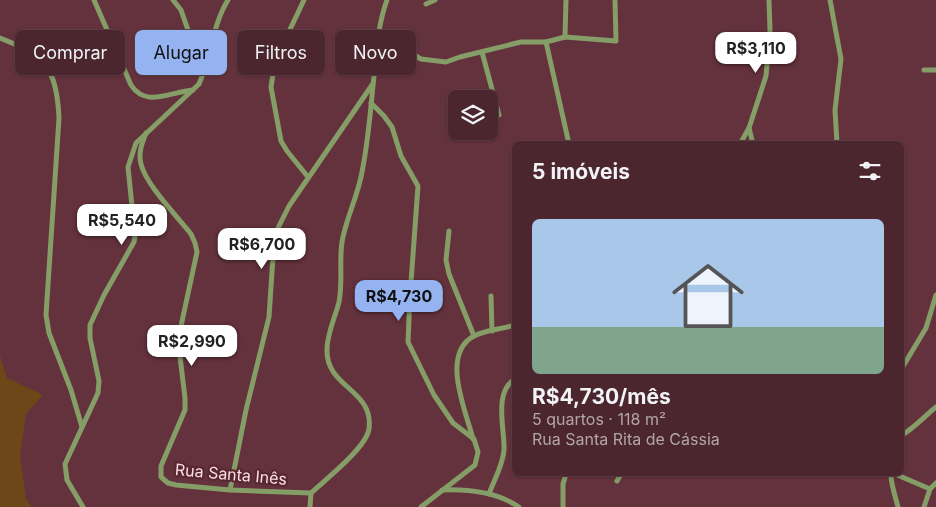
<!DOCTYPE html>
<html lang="pt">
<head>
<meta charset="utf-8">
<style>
	:root { --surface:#4b262e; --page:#522e36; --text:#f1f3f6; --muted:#b2a5aa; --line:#62434a; --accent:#95b2f1 }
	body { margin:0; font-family:Inter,sans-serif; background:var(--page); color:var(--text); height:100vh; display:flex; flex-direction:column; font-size:19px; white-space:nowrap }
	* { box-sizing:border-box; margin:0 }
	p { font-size:16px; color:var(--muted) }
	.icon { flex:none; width:28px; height:28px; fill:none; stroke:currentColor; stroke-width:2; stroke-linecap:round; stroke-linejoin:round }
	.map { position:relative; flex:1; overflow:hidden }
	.side { position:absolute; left:512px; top:141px; width:392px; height:335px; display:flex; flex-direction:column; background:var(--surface); border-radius:8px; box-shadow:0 1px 4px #0004,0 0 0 1px var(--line) }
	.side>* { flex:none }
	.top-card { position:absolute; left:15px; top:30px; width:422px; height:45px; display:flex; gap:10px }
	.fabs { position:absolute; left:448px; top:90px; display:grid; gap:10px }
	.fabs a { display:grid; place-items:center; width:50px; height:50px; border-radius:8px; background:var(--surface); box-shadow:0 1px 4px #0004,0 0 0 1px var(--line); font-size:25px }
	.price { position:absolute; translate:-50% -42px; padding:0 11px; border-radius:10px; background:#fff; color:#222; font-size:16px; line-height:32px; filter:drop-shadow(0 1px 2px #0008) }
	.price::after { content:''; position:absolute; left:50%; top:30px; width:15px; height:11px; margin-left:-8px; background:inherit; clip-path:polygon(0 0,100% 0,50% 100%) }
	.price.selected { background:var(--accent); color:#111 }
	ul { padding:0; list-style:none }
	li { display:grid; align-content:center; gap:10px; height:265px; padding:0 20px }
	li+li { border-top:1px solid var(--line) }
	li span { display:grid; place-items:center; height:155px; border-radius:8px; color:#555 }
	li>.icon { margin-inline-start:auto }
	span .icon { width:90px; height:90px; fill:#fffc; stroke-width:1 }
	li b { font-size:21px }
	h2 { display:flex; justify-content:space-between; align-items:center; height:60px; padding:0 20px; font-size:21px }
	.tag { padding:0 18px; border-radius:8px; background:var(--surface); box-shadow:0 1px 4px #0004,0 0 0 1px var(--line); font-size:18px; line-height:45px }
	.tag.selected { background:var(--accent); color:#111 }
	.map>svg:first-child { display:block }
	.green { fill:#6d4718 }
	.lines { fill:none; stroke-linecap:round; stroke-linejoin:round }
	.street { stroke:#859d67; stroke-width:5 }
	.labels { text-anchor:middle; stroke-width:4.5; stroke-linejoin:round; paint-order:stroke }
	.street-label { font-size:16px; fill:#fedee3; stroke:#582832 }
</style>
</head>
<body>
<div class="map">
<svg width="936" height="507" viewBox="0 0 936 507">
	<rect width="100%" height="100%" fill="#64323d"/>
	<path class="green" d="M 0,356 L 7,378 L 43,395 L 26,414 L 20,456 L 26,499 L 32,507 L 0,507 Z"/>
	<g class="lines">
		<g class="street">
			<path d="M 94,0 L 131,85 C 146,108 170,92 193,90"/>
			<path d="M 173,0 L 181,10 L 203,73"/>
			<path d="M 304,0 L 275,61 L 271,87 L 281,141 L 287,151 L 308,177"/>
			<path d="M 830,0 L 841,59 L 835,110 L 837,144"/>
			<path d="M 426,4 L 435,0"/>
			<path d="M 565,37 L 566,0"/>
			<path d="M 0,38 C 10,42 22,47 32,52 C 54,65 58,94 59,118 L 46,315 L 49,333 L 71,390 L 82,427"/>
			<path d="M 377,48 L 395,44 L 421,59 L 446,62 L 460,57 L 521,42 L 546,42"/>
			<path d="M 482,52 L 499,115"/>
			<path d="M 924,70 L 936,70"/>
			<path d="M 371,103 L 384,116 L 392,127 L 401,156 L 418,186 L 410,296 L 408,342 L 434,395 L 453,423 L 474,439 L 478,452 L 475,465 L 421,507"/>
			<path d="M 146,133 C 142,143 138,153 141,164 C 146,185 177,216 191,234 L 195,243 L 197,252 L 178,340 L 185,398 L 185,410 L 161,466 L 161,477 L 168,483 L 176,485 L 230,490 L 311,493"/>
			<path d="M 569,144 L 546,42 L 565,37 L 616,41 L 615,0"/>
			<path d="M 740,144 L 749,128"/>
			<path d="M 753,144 L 749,128 L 766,76 L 770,31 L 769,0"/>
			<path d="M 449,231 L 446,260 L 449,274 L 474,336"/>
			<path d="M 491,296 L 492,331"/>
			<path d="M 902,368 L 926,328 L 936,295"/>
			<path d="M 902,435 C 913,429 926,415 936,407"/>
			<path d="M 473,439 C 466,411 440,354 474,336 C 485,330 502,329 515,325"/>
			<path d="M 891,474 C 890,480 896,499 898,507"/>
			<path d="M 895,474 L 930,489"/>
			<path d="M 617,481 L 621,474"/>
			<path d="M 230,490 L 246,410 L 269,317 L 274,242 L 278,228 L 289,206 L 372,85"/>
			<path d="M 442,490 C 468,489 497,492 519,507"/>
			<path d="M 489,494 C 494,480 503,465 504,450 C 505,430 493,392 515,379"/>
			<path d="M 83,507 L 67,480 L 65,464 L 98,393 L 99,381 L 90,338 L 90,325 L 104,295 L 134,242 L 135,236 L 128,167 L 136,143 L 199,84 C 211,57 212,26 228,0"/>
			<path d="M 310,507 L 311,493 C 326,479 366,448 369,429 C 374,389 326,388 327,350 C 327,333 335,318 339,302 C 343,282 339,261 342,242 C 346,218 358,196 362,172 C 369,138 371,102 375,67 C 377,44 379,22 387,0"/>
			<path d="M 563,507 L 563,484 L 566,474"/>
			<path d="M 924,507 L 930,489 L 936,483"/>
		</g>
	</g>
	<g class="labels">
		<g class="street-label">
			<text transform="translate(231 474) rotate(5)" y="6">Rua Santa Inês</text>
		</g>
	</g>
</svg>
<div class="fabs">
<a><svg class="icon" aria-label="layers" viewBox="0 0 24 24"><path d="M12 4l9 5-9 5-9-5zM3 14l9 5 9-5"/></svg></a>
</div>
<b class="price" style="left:756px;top:74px">R$3,110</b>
<b class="price" style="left:122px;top:246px">R$5,540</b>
<b class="price" style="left:262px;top:270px">R$6,700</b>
<b class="price selected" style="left:399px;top:322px">R$4,730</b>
<b class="price" style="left:192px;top:367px">R$2,990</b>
<div class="top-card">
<a class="tag">Comprar</a>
<a class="tag selected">Alugar</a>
<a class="tag">Filtros</a>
<a class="tag">Novo</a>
</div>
<section class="side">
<h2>5 imóveis<svg class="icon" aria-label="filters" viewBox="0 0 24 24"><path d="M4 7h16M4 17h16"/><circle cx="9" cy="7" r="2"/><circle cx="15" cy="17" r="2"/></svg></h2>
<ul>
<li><span style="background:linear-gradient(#a9c7e8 70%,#7fa58c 0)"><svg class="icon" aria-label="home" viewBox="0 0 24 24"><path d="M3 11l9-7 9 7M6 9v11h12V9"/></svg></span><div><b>R$4,730/mês</b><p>5 quartos · 118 m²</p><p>Rua Santa Rita de Cássia</p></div></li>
</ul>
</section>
</div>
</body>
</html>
